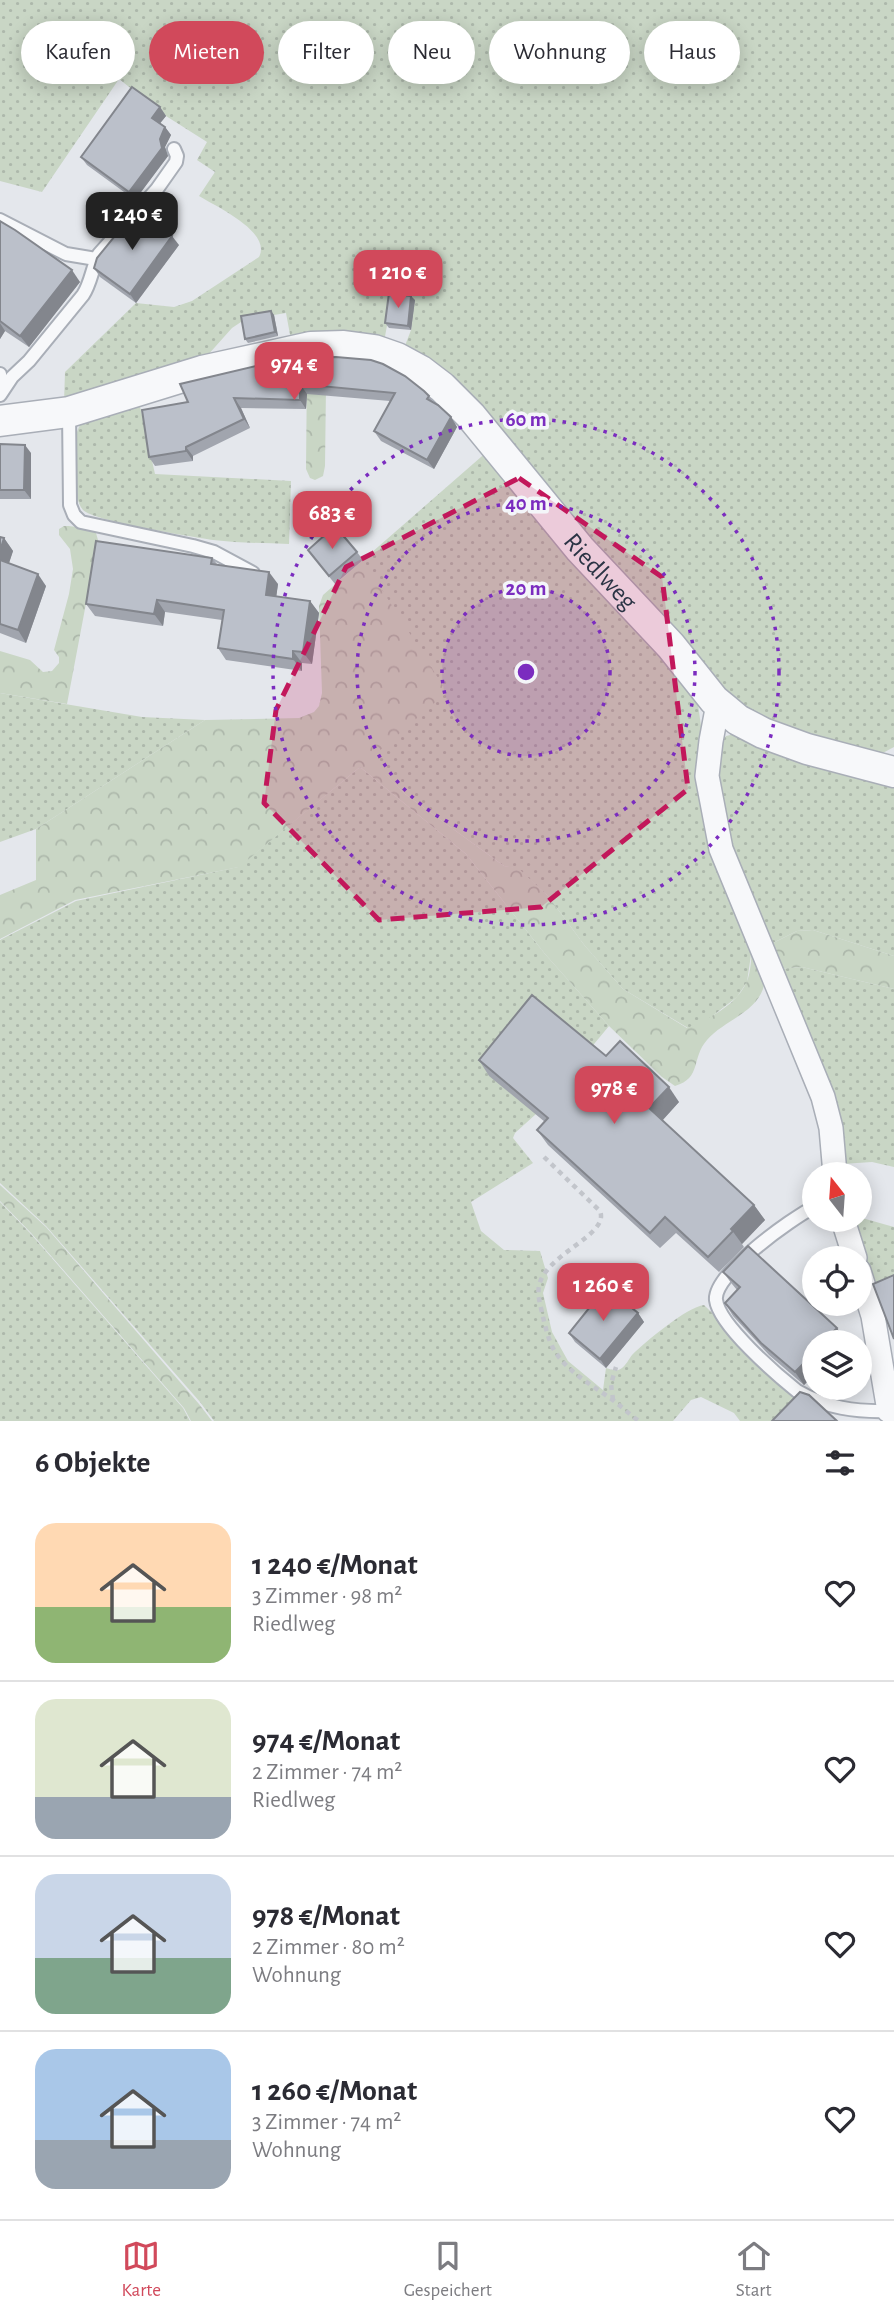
<!DOCTYPE html>
<html lang="de">
<head>
<meta charset="utf-8">
<style>
	:root { --surface:#fff; --page:#f2f2f3; --text:#2b2b33; --muted:#7c7c81; --line:#e1e1e2; --accent:#d1495b }
	body { margin:0; font-family:"Alegreya Sans",sans-serif; background:var(--page); color:var(--text); height:100vh; display:flex; flex-direction:column; font-size:26px; white-space:nowrap }
	* { box-sizing:border-box; margin:0 }
	p { font-size:23px; color:var(--muted) }
	.icon { flex:none; width:38px; height:38px; fill:none; stroke:currentColor; stroke-width:2; stroke-linecap:round; stroke-linejoin:round }
	.map { position:relative; height:1421px; overflow:hidden }
	.drawer { display:flex; flex-direction:column; background:var(--surface); flex:1 }
	.drawer>* { flex:none }
	.guide { position:absolute; left:21px; top:21px; width:852px; height:63px; display:flex; gap:14px }
	.needle { width:46px; rotate:343deg }
	.fabs { position:absolute; left:802px; top:1162px; display:grid; gap:14px }
	.fabs a { display:grid; place-items:center; width:70px; height:70px; border-radius:50%; background:var(--surface); box-shadow:0 4px 18px #0003; font-size:35px }
	.price { position:absolute; translate:-50% -60px; padding:0 16px; border-radius:14px; background:var(--accent); color:#fff; font-size:23px; line-height:46px; filter:drop-shadow(0 2px 4px #0008) }
	.price::after { content:''; position:absolute; left:50%; top:42px; width:21px; height:16px; margin-left:-10px; background:inherit; clip-path:polygon(0 0,100% 0,50% 100%) }
	.price.active { background:#222; color:#fff }
	ul { padding:0; list-style:none }
	li { display:flex; align-items:center; gap:21px; height:175px; padding:0 35px }
	li+li { border-top:2px solid var(--line) }
	li span { display:grid; place-items:center; flex:none; width:196px; height:140px; border-radius:21px; color:#555 }
	li>.icon { margin-inline-start:auto }
	span .icon { width:84px; height:84px; fill:#fffc; stroke-width:1 }
	li b { font-size:30px }
	h2 { display:flex; justify-content:space-between; align-items:center; height:84px; padding:0 35px; font-size:30px }
	.pill { padding:0 24px; border-radius:32px; background:var(--surface); box-shadow:0 4px 18px #0003; font-size:24px; line-height:63px }
	.pill.active { background:var(--accent); color:#fff }
	.dock { display:flex; justify-content:space-around; align-items:center; height:98px; border-top:2px solid var(--line); background:var(--surface); font-size:19px; color:var(--muted) }
	.dock a { display:grid; justify-items:center; gap:4px }
	.dock .active { color:var(--accent) }
	.map>svg:first-child { display:block }
	.grass { fill:url(#grass-dots) }
	.forest { fill:url(#forest-crowns) }
	.lines { fill:none; stroke-linecap:round; stroke-linejoin:round }
	.service-casing { stroke:#a9aeb7; stroke-width:16 }
	.minor-casing { stroke:#a9aeb7; stroke-width:26 }
	.tertiary-casing { stroke:#a9aeb7; stroke-width:33 }
	.path { stroke:#c2c5cb; stroke-width:4.5; stroke-dasharray:5 5; stroke-linecap:butt }
	.service { stroke:#f7f8fa; stroke-width:12 }
	.minor { stroke:#f7f8fa; stroke-width:23 }
	.tertiary { stroke:#f7f8fa; stroke-width:30 }
	.wall { fill:#a1a5ae }
	.shaded-wall { fill:#83868d }
	.building { fill:#bbc0ca; stroke:#83868d; stroke-width:2 }
	.marked { fill:#c2185b; fill-opacity:0.2; stroke:#c2185b; stroke-width:5; stroke-dasharray:14 9; stroke-linejoin:round }
	.ring { fill:none; stroke:#7b2cbf; stroke-width:3.5; stroke-dasharray:3.5 7 }
	.labels { text-anchor:middle; stroke-width:7; stroke-linejoin:round; paint-order:stroke }
	.street-label { font-size:26px; fill:#2b3445; stroke:#f4f6f9 }
	.centre { fill:#7b2cbf; stroke:#f4f6f9; stroke-width:3.5 }
	.ring-label { font-size:21px; text-anchor:middle; font-weight:bold; fill:#7b2cbf; stroke:#f4f6f9; stroke-width:7; stroke-linejoin:round; paint-order:stroke }
</style>
</head>
<body>
<div class="map">
<svg width="894" height="1421" viewBox="0 0 894 1421">
	<defs>
		<pattern id="grass-dots" width="8" height="8" patternUnits="userSpaceOnUse" patternTransform="scale(1.75)"><rect width="8" height="8" fill="#c9d6c5"/><path d="M2 2h.1M6 6h.1" fill="none" stroke="#adb8ab" stroke-width="1.8" stroke-linecap="round"/></pattern>
		<pattern id="forest-crowns" width="20" height="18" patternUnits="userSpaceOnUse" patternTransform="scale(1.75)"><rect width="20" height="18" fill="#c9d6c5"/><path d="M2 6a3 3 0 1 1 6 0M12 15a3 3 0 1 1 6 0" fill="none" stroke="#adb8ab"/></pattern>
	</defs>
	<rect width="100%" height="100%" fill="#e4e7ec"/>
	<g class="grass">
		<path d="M 0,0 L 894,0 L 894,747 L 879,755 L 781,732 L 723,693 L 403,351 L 411,330 L 414,300 L 392,298 L 384,342 L 291,340 L 286,313 L 244,320 L 232,328 L 207,356 L 64,402 L 65,372 L 136,303 L 174,307 L 192,301 L 259,257 C 272,232 217,207 199,196 L 215,172 L 197,160 L 207,142 L 166,116 L 119,79 L 42,192 L 0,181 Z"/>
		<path d="M 139,402 L 155,474 L 291,481 L 289,544 C 264,543 238,543 213,540 C 193,537 93,521 83,510 C 74,499 76,481 76,468 C 75,452 72,434 83,421 Z"/>
		<path d="M 489,450 L 697,697 L 701,726 L 701,779 L 752,948 L 747,982 L 737,997 L 706,1021 L 688,1028 L 623,989 L 585,946 L 548,896 L 518,869 L 504,866 L 405,794 L 369,759 L 363,560 Z"/>
		<path d="M 0,693 L 142,717 L 205,720 L 36,829 L 0,842 Z"/>
		<path d="M 739,733 L 894,782 L 894,956 L 813,930 L 797,931 L 769,945 L 737,874 L 716,782 L 720,744 L 726,736 Z"/>
		<path d="M 360,767 L 466,854 L 545,954 L 609,1026 L 536,1114 L 515,1133 L 513,1138 L 533,1163 L 471,1202 L 481,1231 L 504,1250 L 540,1251 L 548,1278 L 543,1293 L 552,1332 L 568,1361 L 603,1390 L 606,1368 C 612,1370 617,1372 622,1368 C 626,1365 629,1359 632,1355 C 645,1342 687,1307 704,1305 L 810,1409 L 799,1421 L 740,1421 L 734,1413 L 701,1397 L 691,1400 L 673,1421 L 214,1421 L 200,1402 L 46,1226 L 0,1183 L 0,940 L 76,901 L 238,867 Z"/>
		<path d="M 802,967 L 894,989 L 894,1167 L 872,1162 L 842,1164 L 777,969 Z"/>
		<path d="M 0,1202 L 30,1233 L 183,1408 L 190,1421 L 0,1421 Z"/>
		<path d="M 862,1218 L 894,1227 L 894,1291 L 880,1297 L 854,1225 L 856,1220 Z"/>
	</g>
	<g class="forest">
		<path d="M 307,368 L 402,377 L 326,387 L 325,466 L 323,476 L 315,480 L 310,478 L 306,469 Z"/>
		<path d="M 64,526 C 76,526 85,528 96,533 L 98,540 L 67,704 L 0,693 L 0,651 L 30,660 L 43,672 L 52,671 L 59,663 L 59,657 L 54,650 L 69,594 L 73,569 L 70,549 L 59,535 L 59,529 Z"/>
		<path d="M 363,560 L 447,692 L 370,759 L 405,794 L 504,866 L 518,868 L 548,896 L 585,946 L 623,989 L 687,1028 C 709,1019 738,1004 747,981 C 751,971 751,959 752,948 C 756,960 768,977 763,989 C 754,1014 723,1021 707,1040 C 691,1058 702,1078 675,1086 L 662,1077 L 609,1026 L 545,954 L 466,854 L 360,767 L 239,867 L 75,900 L 0,939 L 0,895 L 36,880 L 36,829 L 205,720 L 299,718 L 314,712 L 319,706 L 322,693 L 319,606 L 323,595 Z"/>
		<path d="M 813,930 L 894,956 L 894,989 L 802,967 L 777,969 L 769,945 L 797,931 Z"/>
		<path d="M 0,1185 L 46,1227 L 199,1404 L 212,1421 L 191,1421 L 184,1408 L 31,1233 L 0,1201 Z"/>
	</g>
	<g class="lines">
		<g class="service-casing">
			<g id="service">
				<path d="M 0,220 L 66,254 L 96,259"/>
				<path d="M 0,374 L 2,391"/>
				<path d="M 0,395 L 12,377 L 29,361 L 83,295 C 91,283 92,268 99,254 L 157,189 L 176,162 L 177,156 L 174,149"/>
				<path d="M 69,412 L 70,505 L 74,515 L 81,522 L 193,546 L 214,552 L 253,573"/>
				<path d="M 814,1207 C 791,1219 713,1274 716,1300 C 719,1325 777,1375 797,1391 C 826,1408 856,1412 889,1411 L 891,1414"/>
			</g>
		</g>
		<g class="minor-casing">
			<g id="minor">
				<path d="M 718,704 L 711,741 L 707,776 L 721,849 L 823,1097 L 831,1128 L 835,1174"/>
				<path d="M 843,1220 L 855,1258"/>
				<path d="M 859,1271 L 873,1316 L 889,1411"/>
			</g>
		</g>
		<g class="tertiary-casing">
			<g id="tertiary">
				<path id="s1" d="M 0,421 L 69,412 L 202,371 L 311,347 L 344,346 L 374,350 L 397,358 L 421,371 L 442,387 L 471,416 L 580,549 L 671,646 L 714,700 L 725,709 L 738,720 L 763,733 L 807,749 L 894,772"/>
			</g>
		</g>
		<g class="path">
			<path d="M 544,1157 L 600,1211 C 610,1235 545,1254 539,1286 C 537,1296 541,1307 543,1317 C 546,1329 549,1343 556,1353 C 570,1374 594,1386 614,1401 C 622,1407 630,1415 639,1421"/>
			<path d="M 613,1400 L 611,1384 L 616,1367"/>
		</g>
		<use href="#service" class="service"/>
		<use href="#minor" class="minor"/>
		<use href="#tertiary" class="tertiary"/>
	</g>
	<g class="wall">
		<path d="M 160,107 L 166,116 L 160,123 L 165,127 L 171,135 L 165,147 L 168,156 L 135,200 L 87,165 L 81,157 Z"/>
		<path d="M 0,221 L 80,282 L 29,347 L 5,331 L 0,339 Z"/>
		<path d="M 179,245 L 136,303 L 100,277 L 94,268 Z"/>
		<path d="M 415,300 L 411,330 L 389,328 L 385,323 Z"/>
		<path d="M 271,311 L 274,315 L 278,336 L 248,343 L 245,339 Z"/>
		<path d="M 290,358 L 429,396 L 434,403 L 451,417 L 457,427 L 434,469 L 381,441 L 374,431 L 390,401 L 307,394 L 306,409 L 241,408 L 250,428 L 193,456 L 193,461 L 155,466 L 149,457 L 188,402 Z"/>
		<path d="M 0,444 L 31,453 L 31,499 L 0,499 Z"/>
		<path d="M 0,537 L 4,538 L 13,551 L 9,563 L 46,586 L 26,643 L 0,633 Z"/>
		<path d="M 308,550 L 357,552 L 363,560 L 335,584 Z"/>
		<path d="M 212,558 L 217,564 L 278,584 L 276,596 L 310,601 L 319,613 L 312,664 L 302,663 L 302,671 L 226,660 L 218,648 L 222,620 L 165,612 L 163,626 L 95,616 L 86,604 Z"/>
		<path d="M 606,1056 L 679,1102 L 662,1121 L 754,1205 L 765,1220 L 742,1244 L 744,1247 L 719,1272 L 676,1233 L 660,1248 L 548,1145 L 537,1130 L 545,1122 L 489,1076 L 479,1060 Z"/>
		<path d="M 723,1272 L 837,1328 L 845,1341 L 814,1342 L 814,1375 L 804,1385 L 769,1355 L 733,1316 L 725,1303 L 737,1290 L 732,1284 Z"/>
		<path d="M 638,1313 L 644,1322 L 606,1368 L 575,1342 L 569,1333 Z"/>
	</g>
	<g class="shaded-wall">
		<path d="M 160,107 L 166,116 L 158,126 L 152,118 Z"/>
		<path d="M 165,127 L 171,135 L 165,147 L 168,156 L 135,200 L 129,192 Z"/>
		<path d="M 172,236 L 179,245 L 136,303 L 130,294 Z"/>
		<path d="M 72,270 L 80,282 L 29,347 L 20,336 Z"/>
		<path d="M 411,296 L 415,300 L 411,330 L 408,326 Z"/>
		<path d="M 271,311 L 274,315 L 278,336 L 275,332 Z"/>
		<path d="M 0,323 L 5,331 L 0,339 Z"/>
		<path d="M 300,384 L 307,394 L 306,409 L 300,400 Z"/>
		<path d="M 234,398 L 241,408 L 250,428 L 244,419 Z"/>
		<path d="M 451,417 L 457,427 L 434,469 L 427,460 Z"/>
		<path d="M 25,445 L 31,453 L 31,499 L 24,490 Z"/>
		<path d="M 186,447 L 193,456 L 193,461 L 186,451 Z"/>
		<path d="M 4,538 L 13,551 L 6,572 L 0,564 L 0,551 Z"/>
		<path d="M 269,572 L 278,584 L 275,607 L 266,595 Z"/>
		<path d="M 38,574 L 46,586 L 26,643 L 18,630 Z"/>
		<path d="M 157,600 L 165,612 L 163,626 L 154,614 Z"/>
		<path d="M 310,601 L 319,613 L 312,664 L 303,652 Z"/>
		<path d="M 293,651 L 302,663 L 302,671 L 293,659 Z"/>
		<path d="M 669,1087 L 679,1102 L 659,1124 L 649,1108 Z"/>
		<path d="M 754,1205 L 765,1220 L 742,1244 L 731,1229 Z"/>
		<path d="M 638,1313 L 644,1322 L 606,1368 L 600,1359 Z"/>
		<path d="M 837,1328 L 845,1341 L 844,1342 L 823,1342 Z"/>
		<path d="M 814,1353 L 814,1375 L 804,1385 L 795,1372 Z"/>
	</g>
	<g class="building">
		<path d="M 132,87 L 160,107 L 152,118 L 165,127 L 160,139 L 162,148 L 129,192 L 81,157 Z"/>
		<path d="M 136,210 L 172,236 L 130,294 L 94,268 L 97,258 Z"/>
		<path d="M 0,221 L 15,230 L 72,270 L 20,336 L 0,321 Z"/>
		<path d="M 389,293 L 411,296 L 408,326 L 385,323 Z"/>
		<path d="M 271,311 L 275,332 L 245,339 L 241,316 Z"/>
		<path d="M 336,357 L 371,360 L 383,364 L 405,376 L 424,391 L 429,396 L 427,399 L 438,405 L 451,417 L 427,460 L 374,431 L 395,393 L 300,384 L 300,400 L 234,398 L 244,419 L 186,447 L 186,451 L 149,457 L 142,410 L 188,402 L 180,384 L 290,358 Z"/>
		<path d="M 0,444 L 25,445 L 24,490 L 0,490 Z"/>
		<path d="M 335,526 L 357,552 L 329,576 L 308,550 Z"/>
		<path d="M 0,537 L 4,538 L 0,551 Z"/>
		<path d="M 96,541 L 212,558 L 211,564 L 269,572 L 266,595 L 310,601 L 303,652 L 293,651 L 293,659 L 218,648 L 224,610 L 157,600 L 154,614 L 86,604 Z"/>
		<path d="M 0,560 L 38,574 L 18,630 L 0,624 Z"/>
		<path d="M 532,995 L 606,1056 L 620,1041 L 669,1087 L 649,1108 L 754,1205 L 731,1229 L 733,1231 L 708,1257 L 665,1217 L 650,1233 L 537,1130 L 548,1118 L 479,1060 Z"/>
		<path d="M 748,1246 L 837,1328 L 823,1342 L 814,1342 L 814,1353 L 795,1372 L 761,1343 L 725,1303 L 740,1287 L 723,1272 Z"/>
		<path d="M 894,1275 L 894,1339 L 873,1284 Z"/>
		<path d="M 606,1287 L 638,1313 L 600,1359 L 569,1333 Z"/>
		<path d="M 800,1392 L 809,1395 L 837,1421 L 772,1421 Z"/>
	</g>
	<path class="marked" d="M 519,478 L 662,577 L 688,789 L 541,907 L 379,920 L 264,803 L 276,710 L 346,567 Z"/>
	<circle cx="526" cy="672" r="84" fill="#7b2cbf" fill-opacity=".12"/>
	<g class="ring">
		<circle cx="526" cy="672" r="84"/>
		<circle cx="526" cy="672" r="169"/>
		<circle cx="526" cy="672" r="253"/>
	</g>
	<g class="labels">
		<g class="street-label">
			<text dy="9" stroke="none"><textPath href="#s1" startOffset="705">Riedlweg</textPath></text>
		</g>
	</g>
	<circle cx="526" cy="672" r="10" class="centre"/>
	<g class="ring-label">
		<text x="526" y="426">60 m</text>
		<text x="526" y="510">40 m</text>
		<text x="526" y="595">20 m</text>
	</g>
</svg>
<div class="fabs">
<a><svg class="needle" viewBox="-14 -14 28 28"><path d="M0-13l5 13h-10z" fill="#e53935"/><path d="M0 13l5-13h-10z" fill="#7c7c81"/></svg></a>
<a><svg class="icon" aria-label="locate" viewBox="0 0 24 24"><circle cx="12" cy="12" r="6"/><path d="M12 2v4M12 18v4M2 12h4M18 12h4"/></svg></a>
<a><svg class="icon" aria-label="layers" viewBox="0 0 24 24"><path d="M12 4l9 5-9 5-9-5zM3 14l9 5 9-5"/></svg></a>
</div>
<b class="price active" style="left:132px;top:252px">1 240 €</b>
<b class="price" style="left:398px;top:310px">1 210 €</b>
<b class="price" style="left:294px;top:402px">974 €</b>
<b class="price" style="left:332px;top:551px">683 €</b>
<b class="price" style="left:614px;top:1126px">978 €</b>
<b class="price" style="left:603px;top:1323px">1 260 €</b>
<div class="guide">
<a class="pill">Kaufen</a>
<a class="pill active">Mieten</a>
<a class="pill">Filter</a>
<a class="pill">Neu</a>
<a class="pill">Wohnung</a>
<a class="pill">Haus</a>
</div>
</div>
<section class="drawer">
<h2>6 Objekte<svg class="icon" aria-label="filters" viewBox="0 0 24 24"><path d="M4 7h16M4 17h16"/><circle cx="9" cy="7" r="2"/><circle cx="15" cy="17" r="2"/></svg></h2>
<ul>
<li><span style="background:linear-gradient(#ffd9b3 60%,#8fb573 0)"><svg class="icon" aria-label="home" viewBox="0 0 24 24"><path d="M3 11l9-7 9 7M6 9v11h12V9"/></svg></span><div><b>1 240 €/Monat</b><p>3 Zimmer · 98 m²</p><p>Riedlweg</p></div><svg class="icon" aria-label="heart" viewBox="0 0 24 24"><path d="M12 20l-8-8c-3-5 5-10 8-4 3-6 11-1 8 4z"/></svg></li>
<li><span style="background:linear-gradient(#dfe7d0 70%,#9aa5b1 0)"><svg class="icon" aria-label="home" viewBox="0 0 24 24"><path d="M3 11l9-7 9 7M6 9v11h12V9"/></svg></span><div><b>974 €/Monat</b><p>2 Zimmer · 74 m²</p><p>Riedlweg</p></div><svg class="icon" aria-label="heart" viewBox="0 0 24 24"><path d="M12 20l-8-8c-3-5 5-10 8-4 3-6 11-1 8 4z"/></svg></li>
<li><span style="background:linear-gradient(#c9d6e8 60%,#7fa58c 0)"><svg class="icon" aria-label="home" viewBox="0 0 24 24"><path d="M3 11l9-7 9 7M6 9v11h12V9"/></svg></span><div><b>978 €/Monat</b><p>2 Zimmer · 80 m²</p><p>Wohnung</p></div><svg class="icon" aria-label="heart" viewBox="0 0 24 24"><path d="M12 20l-8-8c-3-5 5-10 8-4 3-6 11-1 8 4z"/></svg></li>
<li><span style="background:linear-gradient(#a9c7e8 65%,#9aa5b1 0)"><svg class="icon" aria-label="home" viewBox="0 0 24 24"><path d="M3 11l9-7 9 7M6 9v11h12V9"/></svg></span><div><b>1 260 €/Monat</b><p>3 Zimmer · 74 m²</p><p>Wohnung</p></div><svg class="icon" aria-label="heart" viewBox="0 0 24 24"><path d="M12 20l-8-8c-3-5 5-10 8-4 3-6 11-1 8 4z"/></svg></li>
</ul>
</section>
<nav class="dock">
<a class="active"><svg class="icon" aria-label="map" viewBox="0 0 24 24"><path d="M3 6l6-2 6 2 6-2v14l-6 2-6-2-6 2zM9 4v14M15 6v14"/></svg>Karte</a>
<a><svg class="icon" aria-label="saved" viewBox="0 0 24 24"><path d="M7 4h10v16l-5-4-5 4z"/></svg>Gespeichert</a>
<a><svg class="icon" aria-label="home" viewBox="0 0 24 24"><path d="M3 11l9-7 9 7M6 9v11h12V9"/></svg>Start</a>
</nav>
</body>
</html>
